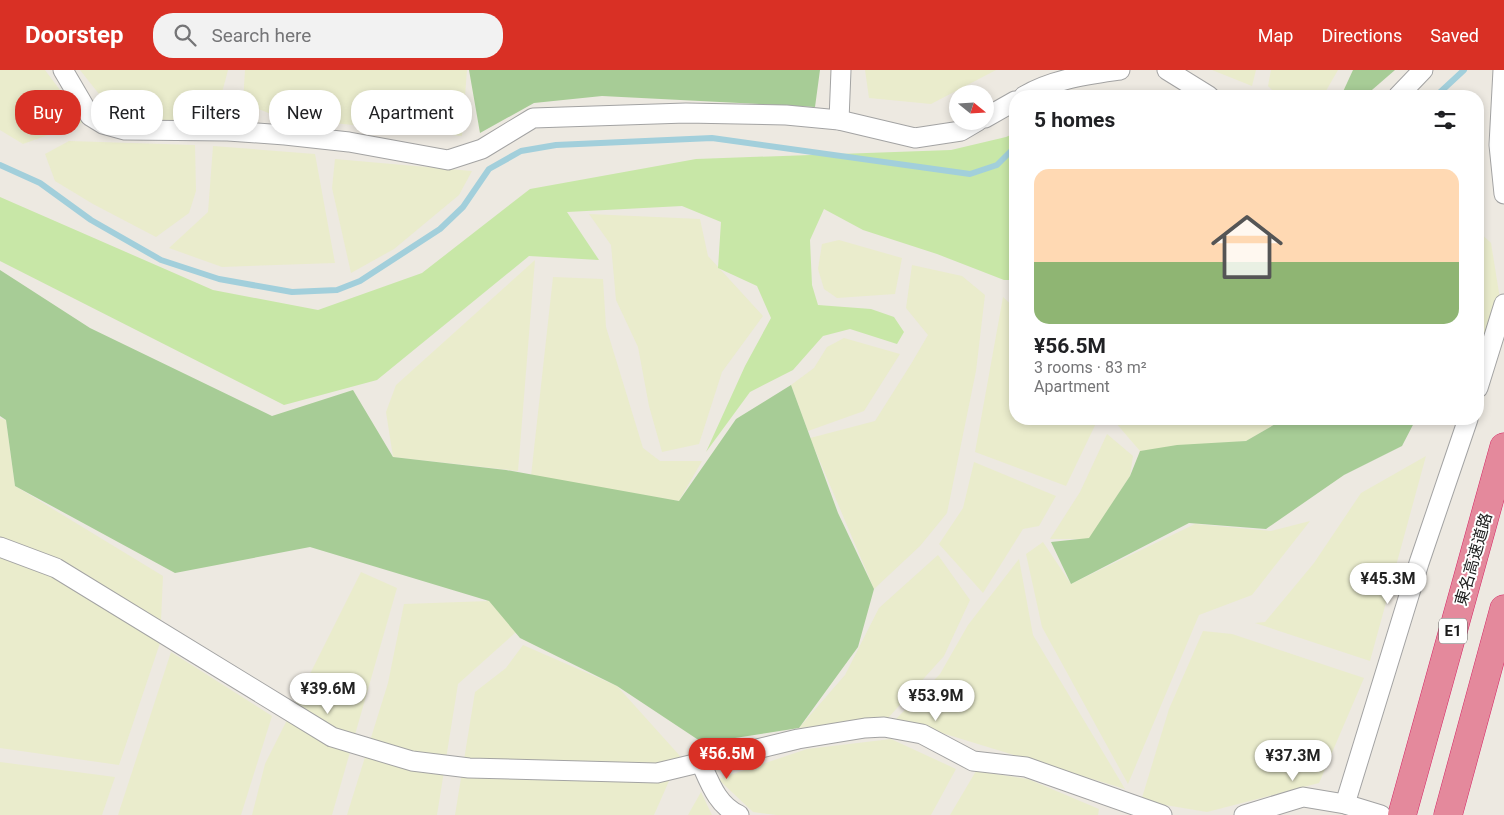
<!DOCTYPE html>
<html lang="en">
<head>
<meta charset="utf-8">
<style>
	:root { --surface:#fff; --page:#f2f2f2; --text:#202124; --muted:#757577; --accent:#d93025 }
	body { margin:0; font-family:Roboto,"Noto Sans JP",sans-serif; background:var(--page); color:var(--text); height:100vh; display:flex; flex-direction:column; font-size:19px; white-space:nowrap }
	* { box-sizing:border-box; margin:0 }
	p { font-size:16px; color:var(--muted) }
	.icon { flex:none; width:28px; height:28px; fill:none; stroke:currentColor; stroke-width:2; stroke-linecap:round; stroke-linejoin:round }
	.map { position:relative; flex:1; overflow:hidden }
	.details { position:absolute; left:1009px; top:20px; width:475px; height:335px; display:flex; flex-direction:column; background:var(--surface); border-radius:20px; box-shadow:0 2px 8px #0003 }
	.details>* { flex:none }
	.banner { position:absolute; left:15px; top:20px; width:475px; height:45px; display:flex; gap:10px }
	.needle { width:32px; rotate:108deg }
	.fabs { position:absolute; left:949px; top:15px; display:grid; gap:10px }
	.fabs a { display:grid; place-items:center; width:45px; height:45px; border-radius:50%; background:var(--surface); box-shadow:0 2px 8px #0003; font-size:25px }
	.price { position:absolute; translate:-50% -42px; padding:0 11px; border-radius:18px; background:#fff; color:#222; font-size:16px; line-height:32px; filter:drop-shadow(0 1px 2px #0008) }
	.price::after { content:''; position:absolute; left:50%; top:30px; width:15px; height:11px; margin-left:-8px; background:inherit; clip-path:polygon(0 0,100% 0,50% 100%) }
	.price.current { background:var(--accent); color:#fff }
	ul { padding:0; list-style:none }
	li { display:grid; align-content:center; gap:10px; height:265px; padding:0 25px }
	li span { display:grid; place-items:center; height:155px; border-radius:15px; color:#555 }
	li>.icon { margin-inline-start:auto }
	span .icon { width:90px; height:90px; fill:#fffc; stroke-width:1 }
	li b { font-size:21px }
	h2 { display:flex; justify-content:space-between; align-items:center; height:60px; padding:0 25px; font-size:21px }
	.tag { padding:0 18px; border-radius:20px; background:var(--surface); box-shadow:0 2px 8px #0003; font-size:18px; line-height:45px }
	.tag.current { background:var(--accent); color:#fff }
	header { display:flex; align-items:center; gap:30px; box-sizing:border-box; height:70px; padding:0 25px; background:var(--accent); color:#fff }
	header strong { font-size:24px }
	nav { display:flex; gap:28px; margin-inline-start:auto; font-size:18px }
	.search { width:350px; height:45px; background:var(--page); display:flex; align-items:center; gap:12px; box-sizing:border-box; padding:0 18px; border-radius:20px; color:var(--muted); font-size:19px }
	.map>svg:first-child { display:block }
	.farmland { fill:#eaeccc }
	.grass { fill:#c8e7a7 }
	.forest { fill:#a7cc96 }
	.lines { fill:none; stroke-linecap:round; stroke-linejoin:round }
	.stream { stroke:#a2cfdb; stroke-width:6 }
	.minor-casing { stroke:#a3a3a3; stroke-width:21 }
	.motorway-casing { stroke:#d42665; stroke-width:29 }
	.minor { stroke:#fff; stroke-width:19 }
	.motorway { stroke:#e4899c; stroke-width:28 }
	.labels { text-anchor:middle; stroke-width:4; stroke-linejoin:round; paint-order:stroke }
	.shield { fill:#fff; stroke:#606060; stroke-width:1 }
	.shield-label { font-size:15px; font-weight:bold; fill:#1c1c1c }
	.street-label { font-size:16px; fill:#1c1c1c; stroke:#fff }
</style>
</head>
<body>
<header>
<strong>Doorstep</strong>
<div class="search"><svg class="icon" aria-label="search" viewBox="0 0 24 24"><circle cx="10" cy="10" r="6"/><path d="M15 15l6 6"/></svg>Search here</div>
<nav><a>Map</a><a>Directions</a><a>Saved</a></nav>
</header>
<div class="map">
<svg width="1504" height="745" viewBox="0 0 1504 745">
	<rect width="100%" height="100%" fill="#ede9e1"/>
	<g class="farmland">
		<path d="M 0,0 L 45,0 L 84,52 L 23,74 L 0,60 Z"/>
		<path d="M 80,0 L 228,0 L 214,53 L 118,48 Z"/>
		<path d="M 245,0 L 467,0 L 462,66 L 333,53 L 271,44 L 243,33 Z"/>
		<path d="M 865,0 L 996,0 L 931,34 L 869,28 Z"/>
		<path d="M 1212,0 L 1256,0 L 1252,16 Z"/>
		<path d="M 1271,0 L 1338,0 L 1323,26 L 1278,26 L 1268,16 Z"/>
		<path d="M 69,71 L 195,75 L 196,121 L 189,143 L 156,167 L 93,134 L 55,111 L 45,84 Z"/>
		<path d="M 213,76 L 315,84 L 335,193 L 222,197 L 169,178 L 208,142 Z"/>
		<path d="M 335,89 L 472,101 L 459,125 L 394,179 L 351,203 L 332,118 Z"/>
		<path d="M 589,144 L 700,149 L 708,186 L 763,246 L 722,302 L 699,374 L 662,382 L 649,336 L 638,277 L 616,230 L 611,175 Z"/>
		<path d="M 1478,161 L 1491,173 L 1500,229 L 1478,297 Z"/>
		<path d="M 839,170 L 902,188 L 895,224 L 837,228 L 824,219 L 818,199 L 822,174 Z"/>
		<path d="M 535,190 L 518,401 L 393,387 L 386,342 L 396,315 Z"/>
		<path d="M 912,195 L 962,206 L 985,225 L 976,301 L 947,443 L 920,476 L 874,519 L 810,368 L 875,351 L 911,294 L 928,265 L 906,238 Z"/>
		<path d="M 553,207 L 603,209 L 606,257 L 643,378 L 660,391 L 702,391 L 679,431 L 531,406 Z"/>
		<path d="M 1003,227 L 1015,238 L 1015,349 L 1098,349 L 1066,416 L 975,382 Z"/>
		<path d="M 844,268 L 900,284 L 864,341 L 808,361 L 791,315 L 814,298 L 827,277 Z"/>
		<path d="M 0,348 L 6,350 L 15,416 L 163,506 L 160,573 L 119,695 L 0,678 Z"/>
		<path d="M 1117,349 L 1284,349 L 1246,371 L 1140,381 L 1115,352 Z"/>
		<path d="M 1107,364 L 1133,386 L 1130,406 L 1089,469 L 1050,469 L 1080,422 Z"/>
		<path d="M 1426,386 L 1370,591 L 1255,553 L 1265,552 L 1314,493 L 1361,423 Z"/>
		<path d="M 974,392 L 1056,426 L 1039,456 L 1023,459 L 983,523 L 939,474 L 963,438 Z"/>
		<path d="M 1310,451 L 1252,525 L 1199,545 L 1128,714 L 1042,557 L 1026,484 L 1043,472 L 1071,514 L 1195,454 L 1271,461 Z"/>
		<path d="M 938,485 L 970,530 L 944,586 L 888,648 L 799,658 L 845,605 L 879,538 Z"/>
		<path d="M 1019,489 L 1033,565 L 1125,719 L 896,649 L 940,604 L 968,555 Z"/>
		<path d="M 361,502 L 397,518 L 332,745 L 252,745 L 265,694 Z"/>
		<path d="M 489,531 L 516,562 L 458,614 L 437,745 L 347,745 L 388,613 L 404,534 Z"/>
		<path d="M 1203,561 L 1232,564 L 1364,608 L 1319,713 L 1207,742 L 1141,731 L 1169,639 Z"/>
		<path d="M 523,575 L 617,616 L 680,686 L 654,745 L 455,745 L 475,622 L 506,598 Z"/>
		<path d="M 171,582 L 272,646 L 241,745 L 118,745 Z"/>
		<path d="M 891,669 L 956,699 L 931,745 L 777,745 L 753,742 L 718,709 L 807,679 Z"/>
		<path d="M 0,692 L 115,707 L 102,745 L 0,745 Z"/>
		<path d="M 976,701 L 1028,709 L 1099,739 L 1098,745 L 950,745 Z"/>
		<path d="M 701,722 L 712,745 L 688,745 Z"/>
	</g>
	<path class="grass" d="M 1015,63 L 1015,210 L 1004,210 L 937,184 L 863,160 L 824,139 L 810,170 L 812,215 L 818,235 L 871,239 L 894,247 L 904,262 L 897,274 L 850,259 L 823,266 L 793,300 L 750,322 L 706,382 L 745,296 L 771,248 L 757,216 L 718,198 L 721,152 L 682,136 L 567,142 L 599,190 L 529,186 L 377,310 L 284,335 L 0,191 L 0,127 L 213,220 L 318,240 L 422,203 L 530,119 L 696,89 L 951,80 L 1006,67 Z"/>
	<g class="forest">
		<path d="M 469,0 L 820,0 L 815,37 L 602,26 L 534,33 L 480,63 Z"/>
		<path d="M 1353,0 L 1395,0 L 1365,26 L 1341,26 Z"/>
		<path d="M 0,200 L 90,258 L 272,346 L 353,320 L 393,387 L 506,400 L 679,431 L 736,349 L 791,315 L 838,443 L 874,519 L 858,577 L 799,658 L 703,673 L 617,616 L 520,568 L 489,531 L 310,477 L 175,503 L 15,416 L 6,350 L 0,346 Z"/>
		<path d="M 1284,349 L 1416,349 L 1402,376 L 1344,405 L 1266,459 L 1189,453 L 1071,514 L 1051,472 L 1089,468 L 1130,406 L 1140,381 L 1177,375 L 1246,371 Z"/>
	</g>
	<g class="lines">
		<g class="stream">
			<path d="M 1436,26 L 1464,0"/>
			<path d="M 0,95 L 40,113 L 91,150 L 161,190 L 219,209 L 292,222 L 337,220 L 360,211 L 440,159 L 463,137 L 489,99 L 521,81 L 556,75 L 712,68 L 970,104 L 997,95 L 1015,77"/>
		</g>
		<g class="minor-casing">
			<g id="minor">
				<path d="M 63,0 L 90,46 L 103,54 L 125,60 L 228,61 L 285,65 L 349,72 L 448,90 L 482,79 L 533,48 L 686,43 L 786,45 L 839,50 L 915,68 L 961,61 L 978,51"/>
				<path d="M 1167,0 L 1209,26"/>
				<path d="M 1503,0 L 1499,75 L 1504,124"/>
				<path d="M 1024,26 C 1053,9 1086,5 1120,0"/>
				<path d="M 1398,26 L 1423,0"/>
				<path d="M 985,48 L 1015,31"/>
				<path d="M 839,50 L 841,0"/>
				<path d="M 1478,318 L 1504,234"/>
				<path d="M 0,477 L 56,498 L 332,667 L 412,691 L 469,698 L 657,703 L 798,669 L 865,658 L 884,657 L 922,664 L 973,691 L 1026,697 L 1162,745"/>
				<path d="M 700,691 C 710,713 717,735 739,745"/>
				<path d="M 1345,734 L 1419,493 L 1468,349"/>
				<path d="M 1244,745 L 1303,727 L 1345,734 L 1381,745"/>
			</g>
		</g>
		<g class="motorway-casing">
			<g id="motorway">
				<path d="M 1402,745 L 1504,377"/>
				<path d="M 1448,745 L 1504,539"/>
			</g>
		</g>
		<use href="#minor" class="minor"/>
		<use href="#motorway" class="motorway"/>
	</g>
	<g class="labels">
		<rect class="shield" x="1439" y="548.5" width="28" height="25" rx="4"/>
		<g class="shield-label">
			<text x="1453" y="566">E1</text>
		</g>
		<g class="street-label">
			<text transform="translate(1473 489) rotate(-74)" y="6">東名高速道路</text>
		</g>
	</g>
</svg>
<div class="fabs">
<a><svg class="needle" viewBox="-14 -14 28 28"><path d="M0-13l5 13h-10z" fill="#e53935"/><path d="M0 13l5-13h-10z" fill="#757577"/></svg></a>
</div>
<b class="price" style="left:1388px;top:535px">¥45.3M</b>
<b class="price" style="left:328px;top:645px">¥39.6M</b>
<b class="price" style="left:936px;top:652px">¥53.9M</b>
<b class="price current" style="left:727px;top:710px">¥56.5M</b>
<b class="price" style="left:1293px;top:712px">¥37.3M</b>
<div class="banner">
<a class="tag current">Buy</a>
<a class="tag">Rent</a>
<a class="tag">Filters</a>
<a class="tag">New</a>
<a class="tag">Apartment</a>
</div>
<section class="details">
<h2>5 homes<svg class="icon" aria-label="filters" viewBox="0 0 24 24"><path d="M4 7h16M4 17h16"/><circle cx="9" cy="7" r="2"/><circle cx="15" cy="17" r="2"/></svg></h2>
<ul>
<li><span style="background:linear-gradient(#ffd9b3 60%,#8fb573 0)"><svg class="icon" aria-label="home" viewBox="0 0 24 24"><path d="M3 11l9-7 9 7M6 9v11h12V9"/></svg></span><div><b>¥56.5M</b><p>3 rooms · 83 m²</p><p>Apartment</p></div></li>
</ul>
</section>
</div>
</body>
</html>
